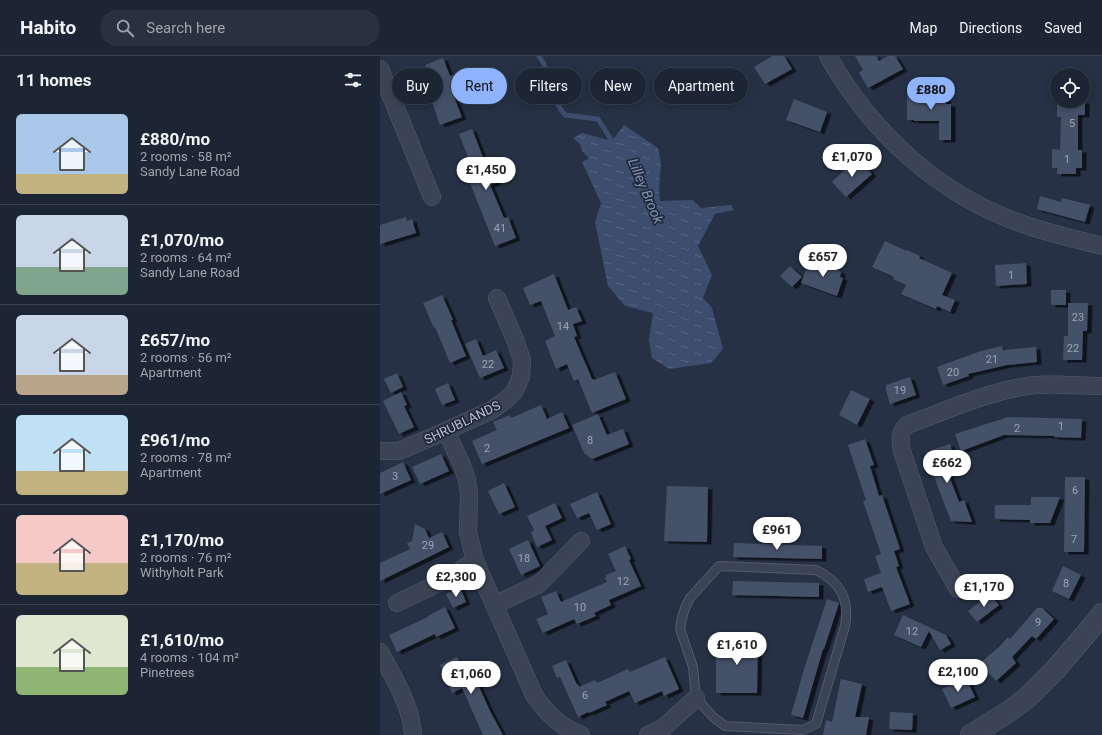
<!DOCTYPE html>
<html lang="en">
<head>
<meta charset="utf-8">
<style>
	:root { --surface:#1c2534; --page:#293140; --text:#f1f3f6; --muted:#a0a5ac; --line:#3a424f; --accent:#8fb2fc }
	body { margin:0; font-family:Roboto,sans-serif; background:var(--page); color:var(--text); height:100vh; display:flex; flex-direction:column; font-size:15px; white-space:nowrap }
	* { box-sizing:border-box; margin:0 }
	p { font-size:13px; color:var(--muted) }
	.icon { flex:none; width:22px; height:22px; fill:none; stroke:currentColor; stroke-width:2; stroke-linecap:round; stroke-linejoin:round }
	.map { position:relative; flex:1; overflow:hidden }
	.details { display:flex; flex-direction:column; background:var(--surface); width:380px }
	.details>* { flex:none }
	.hud { position:absolute; left:12px; top:12px; width:380px; height:36px; display:flex; gap:8px }
	.controls { position:absolute; left:670px; top:12px; display:grid; gap:8px }
	.controls a { display:grid; place-items:center; width:40px; height:40px; border-radius:50%; background:var(--surface); box-shadow:0 2px 10px #0003,0 0 0 1px var(--line); font-size:20px }
	.price { position:absolute; translate:-50% -34px; padding:0 9px; border-radius:14px; background:#fff; color:#222; font-size:13px; line-height:26px; filter:drop-shadow(0 1px 2px #0008) }
	.price::after { content:''; position:absolute; left:50%; top:24px; width:12px; height:9px; margin-left:-6px; background:inherit; clip-path:polygon(0 0,100% 0,50% 100%) }
	.price.selected { background:var(--accent); color:#111 }
	ul { padding:0; list-style:none }
	li { display:flex; align-items:center; gap:12px; height:100px; padding:0 16px }
	li+li { border-top:1px solid var(--line) }
	li span { display:grid; place-items:center; flex:none; width:112px; height:80px; border-radius:6px; color:#555 }
	li>.icon { margin-inline-start:auto }
	span .icon { width:48px; height:48px; fill:#fffc; stroke-width:1 }
	li b { font-size:17px }
	h2 { display:flex; justify-content:space-between; align-items:center; height:48px; padding:0 16px; font-size:17px }
	.pill { padding:0 14px; border-radius:18px; background:var(--surface); box-shadow:0 2px 10px #0003,0 0 0 1px var(--line); font-size:14px; line-height:36px }
	.pill.selected { background:var(--accent); color:#111 }
	header { display:flex; align-items:center; gap:24px; box-sizing:border-box; height:56px; padding:0 20px; background:var(--surface); border-bottom:1px solid var(--line) }
	header strong { font-size:19px }
	nav { display:flex; gap:22px; margin-inline-start:auto; font-size:14px }
	.search { width:280px; height:36px; background:var(--page); display:flex; align-items:center; gap:10px; box-sizing:border-box; padding:0 14px; border-radius:22px; color:var(--muted); font-size:15px }
	main { display:flex; flex:1; min-height:0 }
	.map>svg:first-child { display:block }
	.water { fill:url(#water-ripples) }
	.lines { fill:none; stroke-linecap:round; stroke-linejoin:round }
	.stream { stroke:#3c4d6e; stroke-width:5 }
	.building { fill:#455167; filter:url(#shadow) }
	.service-casing { stroke:#545c6c; stroke-width:10 }
	.minor-casing { stroke:#545c6c; stroke-width:18 }
	.tertiary-casing { stroke:#545c6c; stroke-width:22 }
	.service { stroke:#3b4454; stroke-width:8 }
	.minor { stroke:#3b4454; stroke-width:17 }
	.tertiary { stroke:#3b4454; stroke-width:21 }
	.labels { text-anchor:middle; stroke-width:3.5; stroke-linejoin:round; paint-order:stroke }
	.number-label { font-size:11px; fill:#9ca4b4 }
	.street-label { font-size:13px; fill:#b9bfce; stroke:#20293a }
	.water-label { font-size:14px; font-style:italic; fill:#7f93b5; stroke:#20293a }
</style>
</head>
<body>
<header>
<strong>Habito</strong>
<div class="search"><svg class="icon" aria-label="search" viewBox="0 0 24 24"><circle cx="10" cy="10" r="6"/><path d="M15 15l6 6"/></svg>Search here</div>
<nav><a>Map</a><a>Directions</a><a>Saved</a></nav>
</header>
<main>
<section class="details">
<h2>11 homes<svg class="icon" aria-label="filters" viewBox="0 0 24 24"><path d="M4 7h16M4 17h16"/><circle cx="9" cy="7" r="2"/><circle cx="15" cy="17" r="2"/></svg></h2>
<ul>
<li><span style="background:linear-gradient(#a9c7e8 75%,#c2b280 0)"><svg class="icon" aria-label="home" viewBox="0 0 24 24"><path d="M3 11l9-7 9 7M6 9v11h12V9"/></svg></span><div><b>£880/mo</b><p>2 rooms · 58 m²</p><p>Sandy Lane Road</p></div></li>
<li><span style="background:linear-gradient(#c9d6e8 65%,#7fa58c 0)"><svg class="icon" aria-label="home" viewBox="0 0 24 24"><path d="M3 11l9-7 9 7M6 9v11h12V9"/></svg></span><div><b>£1,070/mo</b><p>2 rooms · 64 m²</p><p>Sandy Lane Road</p></div></li>
<li><span style="background:linear-gradient(#c9d6e8 75%,#b9a48a 0)"><svg class="icon" aria-label="home" viewBox="0 0 24 24"><path d="M3 11l9-7 9 7M6 9v11h12V9"/></svg></span><div><b>£657/mo</b><p>2 rooms · 56 m²</p><p>Apartment</p></div></li>
<li><span style="background:linear-gradient(#bfe0f5 70%,#c2b280 0)"><svg class="icon" aria-label="home" viewBox="0 0 24 24"><path d="M3 11l9-7 9 7M6 9v11h12V9"/></svg></span><div><b>£961/mo</b><p>2 rooms · 78 m²</p><p>Apartment</p></div></li>
<li><span style="background:linear-gradient(#f6c9c9 60%,#c2b280 0)"><svg class="icon" aria-label="home" viewBox="0 0 24 24"><path d="M3 11l9-7 9 7M6 9v11h12V9"/></svg></span><div><b>£1,170/mo</b><p>2 rooms · 76 m²</p><p>Withyholt Park</p></div></li>
<li><span style="background:linear-gradient(#dfe7d0 65%,#8fb573 0)"><svg class="icon" aria-label="home" viewBox="0 0 24 24"><path d="M3 11l9-7 9 7M6 9v11h12V9"/></svg></span><div><b>£1,610/mo</b><p>4 rooms · 104 m²</p><p>Pinetrees</p></div></li>
</ul>
</section>
<div class="map">
<svg width="722" height="679" viewBox="0 0 722 679">
	<defs>
		<pattern id="water-ripples" width="26" height="14" patternUnits="userSpaceOnUse"><rect width="26" height="14" fill="#3c4d6e"/><path d="M2 4q2-2 4 0t4 0M15 11q2-2 4 0t4 0" fill="none" stroke="#566582"/></pattern>
		<filter id="shadow"><feDropShadow dx="4.5" dy="2.5" stdDeviation="0" flood-color="#0009"/></filter>
	</defs>
	<rect width="100%" height="100%" fill="#263145"/>
	<path class="water" d="M 244,69 L 278,92 L 281,107 L 279,133 L 280,145 L 313,144 L 321,152 L 351,149 L 354,154 L 335,158 L 318,190 L 332,219 L 323,242 L 332,252 L 343,293 L 331,307 L 289,313 L 272,302 L 269,283 L 273,257 L 245,250 L 228,230 L 215,166 L 221,147 L 202,106 L 209,102 L 202,95 L 200,88 L 193,82 L 202,77 L 232,85 Z"/>
	<g class="lines">
		<path class="stream" d="M 159,0 L 164,8 L 168,21 L 172,41 L 185,59 L 218,63 L 232,85 L 234,90"/>
	</g>
	<g class="building">
		<path d="M 392,0 L 404,0 L 412,13 L 385,28 L 374,11 Z"/>
		<path d="M 475,0 L 496,0 L 499,5 L 508,0 L 515,0 L 523,13 L 488,32 L 479,17 L 483,14 Z"/>
		<path d="M 63,2 L 70,20 L 76,18 L 83,38 L 74,41 L 82,61 L 60,69 L 50,40 L 52,39 L 48,26 L 51,25 L 45,9 Z"/>
		<path d="M 527,37 L 567,37 L 566,48 L 571,48 L 571,84 L 559,84 L 559,65 L 534,65 L 534,64 L 527,64 Z"/>
		<path d="M 414,43 L 447,56 L 440,76 L 406,64 Z"/>
		<path d="M 677,45 L 705,45 L 705,59 L 698,59 L 698,94 L 702,94 L 702,112 L 696,112 L 696,118 L 677,118 L 677,112 L 672,112 L 672,93 L 680,94 L 681,61 L 677,61 Z"/>
		<path d="M 92,73 L 104,104 L 106,103 L 116,127 L 110,129 L 124,162 L 128,161 L 136,182 L 115,190 L 90,127 L 94,125 L 88,110 L 89,110 L 86,102 L 88,101 L 79,78 Z"/>
		<path d="M 474,105 L 478,109 L 482,106 L 492,118 L 466,141 L 452,126 Z"/>
		<path d="M 660,140 L 681,146 L 682,142 L 710,149 L 705,166 L 657,153 Z"/>
		<path d="M 26,161 L 27,165 L 32,163 L 36,177 L 0,188 L 0,169 Z"/>
		<path d="M 505,185 L 527,195 L 527,194 L 540,200 L 539,202 L 572,217 L 562,239 L 575,244 L 570,256 L 557,250 L 556,253 L 521,238 L 526,229 L 513,223 L 514,221 L 492,211 Z"/>
		<path d="M 430,204 L 461,216 L 460,221 L 463,222 L 457,240 L 421,227 Z"/>
		<path d="M 646,207 L 647,228 L 616,230 L 615,209 Z"/>
		<path d="M 410,210 L 422,221 L 412,231 L 400,220 Z"/>
		<path d="M 174,218 L 188,254 L 196,251 L 202,265 L 193,268 L 197,280 L 194,281 L 212,323 L 213,323 L 214,324 L 235,316 L 246,343 L 212,357 L 198,323 L 194,325 L 187,308 L 176,313 L 165,285 L 175,280 L 161,245 L 150,249 L 143,232 Z"/>
		<rect x="671" y="234" width="15" height="15"/>
		<path d="M 62,239 L 73,264 L 71,264 L 86,300 L 70,307 L 55,271 L 54,272 L 43,247 Z"/>
		<path d="M 688,247 L 708,247 L 707,275 L 703,275 L 702,304 L 683,304 L 684,280 L 688,280 Z"/>
		<path d="M 96,283 L 103,300 L 116,294 L 124,312 L 100,322 L 85,288 Z"/>
		<path d="M 622,290 L 623,294 L 656,291 L 657,306 L 627,309 L 588,318 L 589,320 L 563,329 L 557,311 L 601,295 Z"/>
		<path d="M 17,317 L 23,331 L 11,337 L 4,323 Z"/>
		<path d="M 530,321 L 536,339 L 510,348 L 506,334 L 506,329 Z"/>
		<path d="M 68,327 L 75,344 L 62,349 L 55,333 Z"/>
		<path d="M 471,334 L 490,343 L 477,369 L 459,359 Z"/>
		<path d="M 21,336 L 27,349 L 24,350 L 34,371 L 19,378 L 3,345 Z"/>
		<path d="M 161,349 L 167,363 L 182,356 L 189,372 L 102,408 L 92,385 L 117,374 L 113,366 L 130,359 L 131,362 Z"/>
		<path d="M 218,358 L 227,379 L 243,373 L 249,388 L 212,403 L 204,397 L 192,369 Z"/>
		<path d="M 628,361 L 702,363 L 701,382 L 674,381 L 674,380 L 624,379 L 581,395 L 575,378 Z"/>
		<path d="M 485,383 L 494,409 L 490,410 L 499,440 L 502,439 L 520,493 L 514,495 L 519,510 L 516,511 L 530,548 L 511,555 L 502,531 L 488,536 L 484,523 L 501,517 L 495,500 L 501,498 L 483,445 L 486,444 L 468,389 Z"/>
		<path d="M 570,388 L 575,406 L 565,409 L 579,446 L 584,444 L 592,466 L 571,465 L 559,434 L 546,396 Z"/>
		<path d="M 61,398 L 69,415 L 40,428 L 32,411 Z"/>
		<path d="M 23,406 L 31,424 L 0,438 L 0,417 Z"/>
		<path d="M 685,421 L 705,421 L 704,496 L 684,496 Z"/>
		<path d="M 124,427 L 135,451 L 119,458 L 108,435 Z"/>
		<path d="M 287,430 L 328,431 L 327,486 L 284,485 Z"/>
		<path d="M 217,436 L 231,468 L 217,474 L 209,457 L 197,462 L 190,448 Z"/>
		<path d="M 651,441 L 680,441 L 670,467 L 650,467 L 650,464 L 615,463 L 615,449 L 651,449 Z"/>
		<path d="M 175,447 L 182,462 L 165,470 L 172,484 L 157,491 L 151,476 L 154,474 L 147,460 Z"/>
		<path d="M 35,468 L 45,473 L 49,482 L 62,476 L 69,491 L 0,525 L 0,507 L 30,493 L 27,487 L 32,485 Z"/>
		<path d="M 148,484 L 160,510 L 141,519 L 129,493 Z"/>
		<path d="M 354,487 L 442,490 L 442,503 L 353,501 Z"/>
		<path d="M 245,490 L 251,503 L 249,504 L 261,530 L 229,544 L 231,549 L 214,557 L 216,560 L 197,568 L 194,563 L 163,577 L 156,563 L 168,558 L 161,541 L 176,535 L 181,546 L 227,526 L 225,522 L 226,521 L 226,519 L 236,515 L 228,498 Z"/>
		<path d="M 683,510 L 701,519 L 689,543 L 672,535 Z"/>
		<path d="M 353,525 L 439,527 L 439,541 L 352,539 Z"/>
		<path d="M 80,531 L 86,546 L 73,552 L 66,538 Z"/>
		<path d="M 610,538 L 619,549 L 597,566 L 588,555 Z"/>
		<path d="M 447,543 L 459,547 L 444,593 L 443,593 L 423,662 L 411,659 L 425,610 Z"/>
		<path d="M 65,551 L 75,572 L 56,581 L 55,578 L 17,596 L 9,579 L 48,561 L 48,560 Z"/>
		<path d="M 657,552 L 662,552 L 674,563 L 656,583 L 652,580 L 632,601 L 636,607 L 616,625 L 600,607 L 619,591 L 628,581 L 630,583 Z"/>
		<path d="M 523,559 L 566,579 L 571,588 L 560,594 L 549,575 L 541,591 L 514,579 Z"/>
		<path d="M 336,583 L 378,584 L 377,637 L 336,637 Z"/>
		<path d="M 77,601 L 83,614 L 90,611 L 110,655 L 123,679 L 103,679 L 82,632 L 72,637 L 60,609 Z"/>
		<path d="M 285,601 L 299,633 L 284,640 L 282,635 L 255,647 L 249,635 L 225,646 L 227,649 L 209,657 L 208,656 L 198,661 L 180,621 L 177,622 L 172,610 L 186,604 L 197,629 L 198,628 L 199,631 L 215,624 L 217,627 L 248,613 L 250,616 Z"/>
		<path d="M 586,622 L 595,641 L 571,652 L 562,633 Z"/>
		<path d="M 461,623 L 482,628 L 475,661 L 489,661 L 486,679 L 443,679 L 446,664 L 452,666 Z"/>
		<path d="M 510,656 L 533,657 L 532,674 L 509,673 Z"/>
	</g>
	<g class="lines">
		<g class="service-casing">
			<path id="service" d="M 339,510 L 436,514 C 460,525 470,544 465,570 L 436,668 L 423,674 L 345,670 L 333,661 L 316,642 L 313,611 L 300,573 L 302,562 L 305,552 L 310,542 Z"/>
		</g>
		<g class="minor-casing">
			<g id="minor">
				<path d="M 448,0 C 491,76 558,138 640,167 C 667,177 695,183 722,190"/>
				<path d="M 0,13 L 52,141"/>
				<path d="M 66,375 L 82,409 L 87,424 L 89,438 L 88,476 L 95,505 L 154,639 C 166,657 180,671 201,679"/>
				<path d="M 0,395 L 19,395 L 66,375 L 112,354 L 127,343 L 134,336 L 138,328 L 141,320 L 142,304 L 136,286 L 117,242"/>
				<path d="M 578,533 L 554,491 L 522,395 C 520,385 519,376 527,369 C 568,354 611,334 655,329 C 677,327 700,330 722,330"/>
				<path d="M 17,547 L 63,525 L 95,505"/>
				<path d="M 114,549 L 159,528 L 201,485"/>
				<path d="M 0,596 C 14,623 31,648 33,679"/>
				<path d="M 268,679 L 283,672 L 316,642"/>
			</g>
		</g>
		<g class="tertiary-casing">
			<path id="tertiary" d="M 591,679 L 628,656 L 647,642 L 675,614 L 711,572 L 722,558"/>
		</g>
		<use href="#service" class="service"/>
		<use href="#minor" class="minor"/>
		<use href="#tertiary" class="tertiary"/>
	</g>
	<g class="labels">
		<g class="number-label">
			<text x="692" y="71">5</text>
			<text x="687" y="107">1</text>
			<text x="120" y="176">41</text>
			<text x="631" y="223">1</text>
			<text x="698" y="265">23</text>
			<text x="183" y="274">14</text>
			<text x="693" y="296">22</text>
			<text x="612" y="307">21</text>
			<text x="108" y="312">22</text>
			<text x="573" y="320">20</text>
			<text x="520" y="338">19</text>
			<text x="681" y="374">1</text>
			<text x="637" y="376">2</text>
			<text x="210" y="388">8</text>
			<text x="107" y="396">2</text>
			<text x="15" y="424">3</text>
			<text x="695" y="438">6</text>
			<text x="694" y="487">7</text>
			<text x="48" y="493">29</text>
			<text x="144" y="506">18</text>
			<text x="243" y="529">12</text>
			<text x="686" y="531">8</text>
			<text x="200" y="555">10</text>
			<text x="658" y="570">9</text>
			<text x="532" y="579">12</text>
			<text x="205" y="643">6</text>
		</g>
		<g class="street-label">
			<text transform="translate(82 366) rotate(-26)" y="5">SHRUBLANDS</text>
		</g>
		<g class="water-label">
			<text transform="translate(266 135) rotate(67)" y="5">Lilley Brook</text>
		</g>
	</g>
</svg>
<div class="controls">
<a><svg class="icon" aria-label="locate" viewBox="0 0 24 24"><circle cx="12" cy="12" r="6"/><path d="M12 2v4M12 18v4M2 12h4M18 12h4"/></svg></a>
</div>
<b class="price selected" style="left:551px;top:55px">£880</b>
<b class="price" style="left:472px;top:122px">£1,070</b>
<b class="price" style="left:106px;top:135px">£1,450</b>
<b class="price" style="left:443px;top:222px">£657</b>
<b class="price" style="left:567px;top:428px">£662</b>
<b class="price" style="left:397px;top:495px">£961</b>
<b class="price" style="left:76px;top:542px">£2,300</b>
<b class="price" style="left:604px;top:552px">£1,170</b>
<b class="price" style="left:357px;top:610px">£1,610</b>
<b class="price" style="left:578px;top:637px">£2,100</b>
<b class="price" style="left:91px;top:639px">£1,060</b>
<div class="hud">
<a class="pill">Buy</a>
<a class="pill selected">Rent</a>
<a class="pill">Filters</a>
<a class="pill">New</a>
<a class="pill">Apartment</a>
</div>
</div>
</main>
</body>
</html>
